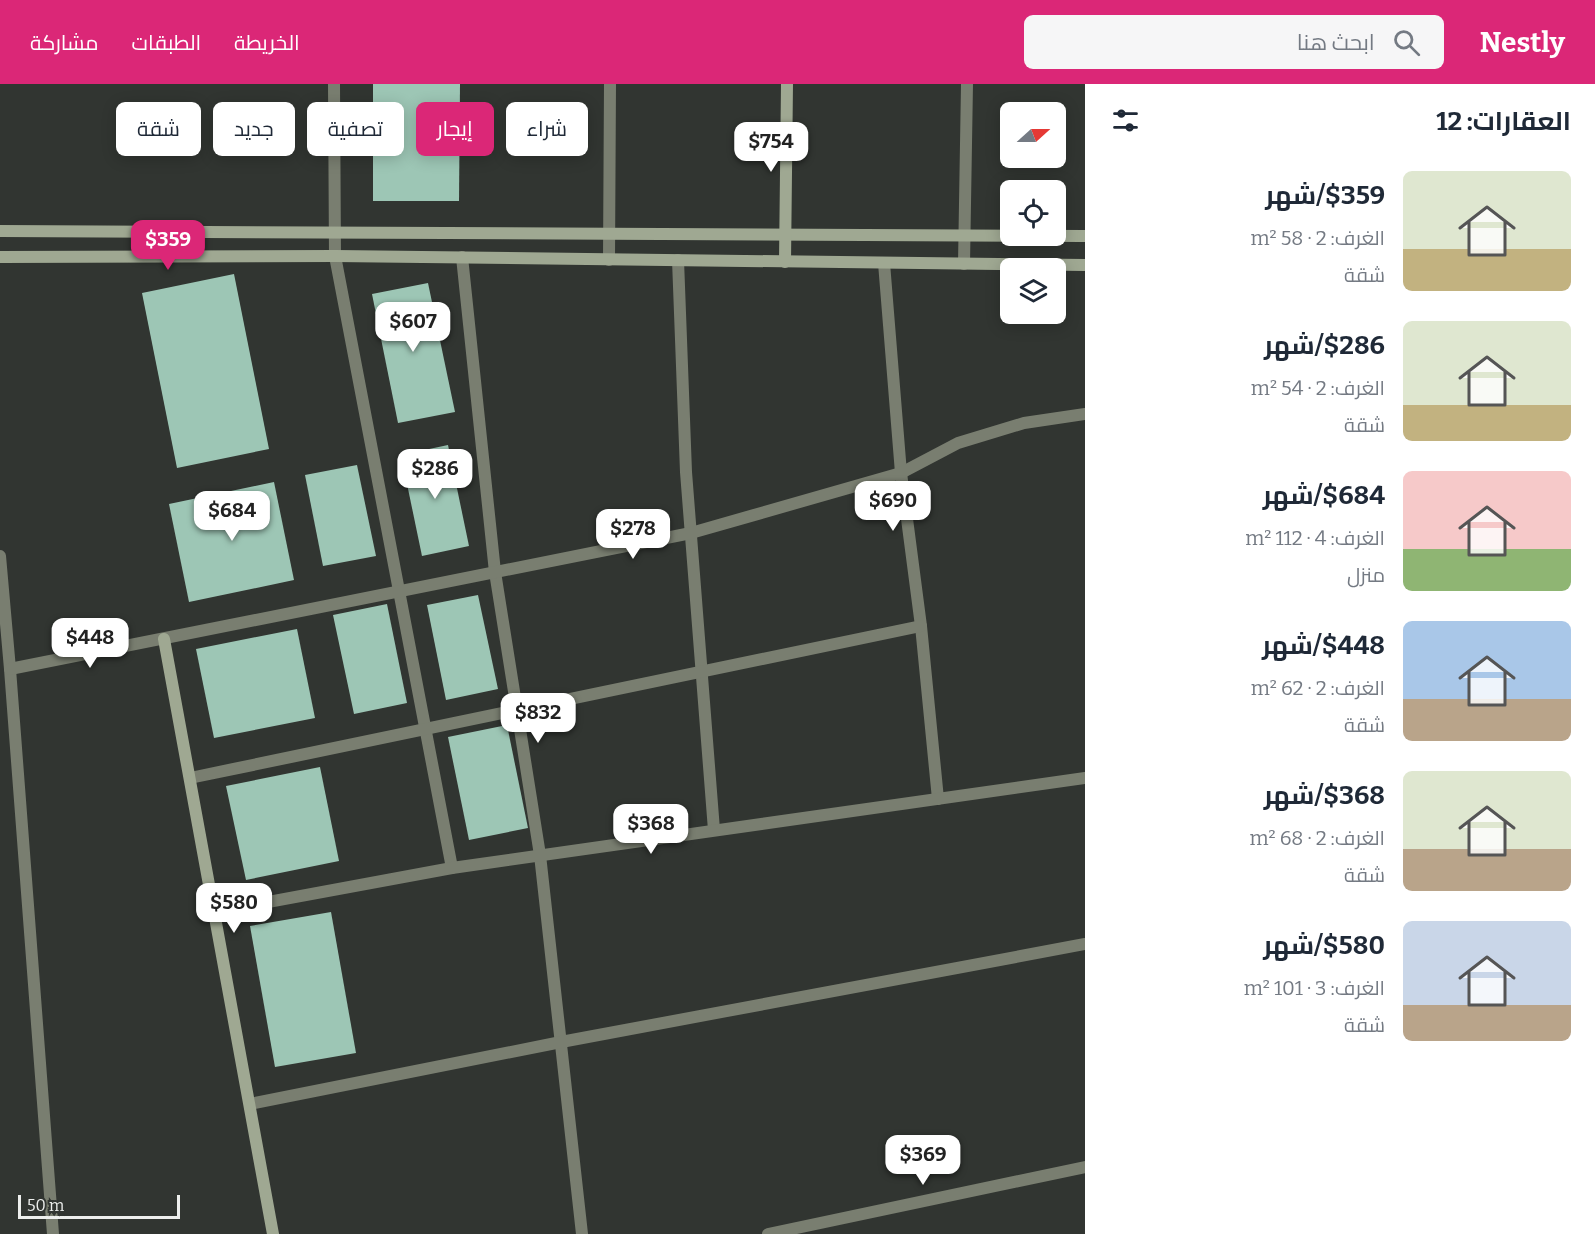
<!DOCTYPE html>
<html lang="ar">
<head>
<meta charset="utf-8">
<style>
	:root { --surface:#fff; --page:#f6f6f7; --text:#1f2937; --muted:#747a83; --accent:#db2777 }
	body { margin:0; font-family:Bitter,Cairo,serif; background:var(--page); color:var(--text); direction:rtl; height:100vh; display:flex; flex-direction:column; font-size:22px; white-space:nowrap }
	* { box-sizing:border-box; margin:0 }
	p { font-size:20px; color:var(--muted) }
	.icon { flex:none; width:33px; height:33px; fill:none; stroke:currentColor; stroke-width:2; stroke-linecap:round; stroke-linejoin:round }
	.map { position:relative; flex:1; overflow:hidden; direction:ltr }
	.side { display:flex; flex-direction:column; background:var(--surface); width:510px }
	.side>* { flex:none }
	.hud { position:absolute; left:18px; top:18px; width:570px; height:54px; direction:rtl; display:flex; gap:12px }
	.needle { width:39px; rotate:69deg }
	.fabs { position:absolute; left:1000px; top:18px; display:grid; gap:12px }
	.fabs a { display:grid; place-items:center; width:66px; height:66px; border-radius:9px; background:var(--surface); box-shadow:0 3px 15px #0003; font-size:30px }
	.scale { position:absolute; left:18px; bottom:15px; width:162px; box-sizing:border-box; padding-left:6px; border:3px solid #edefed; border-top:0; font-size:16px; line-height:21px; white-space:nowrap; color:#edefed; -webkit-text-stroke:4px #313531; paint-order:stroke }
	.price { position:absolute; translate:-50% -51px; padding:0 14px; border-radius:12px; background:#fff; color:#222; font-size:20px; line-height:39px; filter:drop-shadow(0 2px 3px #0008) }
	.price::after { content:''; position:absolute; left:50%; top:36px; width:18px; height:14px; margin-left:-9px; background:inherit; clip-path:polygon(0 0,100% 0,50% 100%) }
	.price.current { background:var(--accent); color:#fff }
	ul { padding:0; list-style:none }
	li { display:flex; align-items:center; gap:18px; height:150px; padding:0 24px }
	li span { display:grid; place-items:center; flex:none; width:168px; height:120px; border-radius:9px; color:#555 }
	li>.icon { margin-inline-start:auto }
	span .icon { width:72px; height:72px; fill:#fffc; stroke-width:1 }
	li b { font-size:26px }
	h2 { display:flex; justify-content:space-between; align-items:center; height:72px; padding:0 24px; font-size:26px }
	.chip { padding:0 21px; border-radius:9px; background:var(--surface); box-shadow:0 3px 15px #0003; font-size:21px; line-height:54px }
	.chip.current { background:var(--accent); color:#fff }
	header { display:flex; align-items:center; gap:36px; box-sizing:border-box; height:84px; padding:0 30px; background:var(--accent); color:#fff }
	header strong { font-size:28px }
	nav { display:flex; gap:33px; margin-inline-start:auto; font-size:21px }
	.search { width:420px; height:54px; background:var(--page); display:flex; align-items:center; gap:15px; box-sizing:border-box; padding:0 21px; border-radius:9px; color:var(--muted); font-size:22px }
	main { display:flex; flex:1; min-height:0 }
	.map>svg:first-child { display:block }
	.building { fill:#9dc6b5 }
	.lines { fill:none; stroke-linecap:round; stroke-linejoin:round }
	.street { stroke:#797e70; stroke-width:12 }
	.secondary { stroke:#9fa892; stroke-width:12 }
</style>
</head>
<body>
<header>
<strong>Nestly</strong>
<div class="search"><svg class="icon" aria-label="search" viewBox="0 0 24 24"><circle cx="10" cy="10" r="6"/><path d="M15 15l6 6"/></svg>ابحث هنا</div>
<nav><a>الخريطة</a><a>الطبقات</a><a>مشاركة</a></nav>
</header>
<main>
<section class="side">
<h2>العقارات: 12<svg class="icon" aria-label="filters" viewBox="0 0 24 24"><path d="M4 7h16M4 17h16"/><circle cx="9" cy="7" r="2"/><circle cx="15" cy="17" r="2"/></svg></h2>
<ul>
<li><span style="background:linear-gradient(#dfe7d0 65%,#c2b280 0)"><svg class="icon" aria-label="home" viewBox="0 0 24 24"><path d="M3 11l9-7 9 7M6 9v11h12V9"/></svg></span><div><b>$359/شهر</b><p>الغرف: 2 · 58 m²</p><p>شقة</p></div></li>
<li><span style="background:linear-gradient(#dfe7d0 70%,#c2b280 0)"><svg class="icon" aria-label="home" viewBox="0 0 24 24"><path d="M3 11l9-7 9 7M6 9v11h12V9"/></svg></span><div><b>$286/شهر</b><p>الغرف: 2 · 54 m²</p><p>شقة</p></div></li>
<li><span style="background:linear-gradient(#f6c9c9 65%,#8fb573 0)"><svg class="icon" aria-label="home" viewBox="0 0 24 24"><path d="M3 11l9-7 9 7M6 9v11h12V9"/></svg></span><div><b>$684/شهر</b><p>الغرف: 4 · 112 m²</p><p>منزل</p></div></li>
<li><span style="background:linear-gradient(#a9c7e8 65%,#b9a48a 0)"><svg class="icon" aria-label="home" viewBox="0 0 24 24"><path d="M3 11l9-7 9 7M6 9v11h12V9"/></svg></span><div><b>$448/شهر</b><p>الغرف: 2 · 62 m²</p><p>شقة</p></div></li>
<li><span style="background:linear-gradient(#dfe7d0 65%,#b9a48a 0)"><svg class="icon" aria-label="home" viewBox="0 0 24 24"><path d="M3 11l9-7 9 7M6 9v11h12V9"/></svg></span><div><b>$368/شهر</b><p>الغرف: 2 · 68 m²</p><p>شقة</p></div></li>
<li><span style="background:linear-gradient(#c9d6e8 70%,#b9a48a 0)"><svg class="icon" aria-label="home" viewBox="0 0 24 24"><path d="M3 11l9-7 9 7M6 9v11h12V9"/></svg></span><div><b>$580/شهر</b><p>الغرف: 3 · 101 m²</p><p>شقة</p></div></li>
</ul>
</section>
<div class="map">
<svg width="1085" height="1150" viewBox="0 0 1085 1150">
	<rect width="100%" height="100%" fill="#313531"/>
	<g class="building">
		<path d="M 373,0 L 460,0 L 459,117 L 373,117 Z"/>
		<path d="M 234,190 L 269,365 L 177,384 L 142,209 Z"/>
		<path d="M 428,199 L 455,328 L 398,339 L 372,210 Z"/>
		<path d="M 448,361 L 469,462 L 422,472 L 401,371 Z"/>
		<path d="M 357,381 L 376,472 L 323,482 L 305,391 Z"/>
		<path d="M 274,398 L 294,496 L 189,518 L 169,420 Z"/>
		<path d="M 478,511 L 498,605 L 446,616 L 427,521 Z"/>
		<path d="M 387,520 L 407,619 L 354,630 L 333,531 Z"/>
		<path d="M 297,545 L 315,634 L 214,654 L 196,565 Z"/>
		<path d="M 507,641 L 528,744 L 469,756 L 448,653 Z"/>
		<path d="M 320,683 L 339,777 L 246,796 L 226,702 Z"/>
		<path d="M 331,828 L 356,969 L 275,983 L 250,842 Z"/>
	</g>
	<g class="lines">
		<g class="street">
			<path d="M 334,0 L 335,172 L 452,784"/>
			<path d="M 462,173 L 495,488 L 540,771 L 582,1150"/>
			<path d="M 609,176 L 610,0"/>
			<path d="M 678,176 L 686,388 L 714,746"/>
			<path d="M 884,179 L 901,389 L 921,542 L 938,715"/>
			<path d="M 964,180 L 967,0"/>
			<path d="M 0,472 L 10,585 L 53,1150"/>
			<path d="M 10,585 L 691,449 L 901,389 L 958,359 L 1024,339 L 1085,330"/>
			<path d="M 190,694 L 921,542"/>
			<path d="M 214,828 L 452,784 L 1085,694"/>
			<path d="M 250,1020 L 561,958 L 1085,860"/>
			<path d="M 768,1150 L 1085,1083"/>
		</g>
		<g class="secondary">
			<path d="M 0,147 L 1085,152"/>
			<path d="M 0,173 L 335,172 L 1085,181"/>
			<path d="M 785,178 L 787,0"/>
			<path d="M 164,555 L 273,1150"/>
		</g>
	</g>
</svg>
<div class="fabs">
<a><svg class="needle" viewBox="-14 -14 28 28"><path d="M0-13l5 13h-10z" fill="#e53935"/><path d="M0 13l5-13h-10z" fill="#747a83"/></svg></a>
<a><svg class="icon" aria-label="locate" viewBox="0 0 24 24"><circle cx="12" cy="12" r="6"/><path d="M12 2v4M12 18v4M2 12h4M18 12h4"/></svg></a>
<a><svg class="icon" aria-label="layers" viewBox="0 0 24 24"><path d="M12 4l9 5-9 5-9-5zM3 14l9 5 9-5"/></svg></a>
</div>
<div class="scale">50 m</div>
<b class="price" style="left:771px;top:89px">$754</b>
<b class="price current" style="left:168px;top:187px">$359</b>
<b class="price" style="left:413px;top:269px">$607</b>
<b class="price" style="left:435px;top:416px">$286</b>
<b class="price" style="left:893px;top:448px">$690</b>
<b class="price" style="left:232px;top:458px">$684</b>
<b class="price" style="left:633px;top:476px">$278</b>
<b class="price" style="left:90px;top:585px">$448</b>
<b class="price" style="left:538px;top:660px">$832</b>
<b class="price" style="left:651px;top:771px">$368</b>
<b class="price" style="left:234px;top:850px">$580</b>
<b class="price" style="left:923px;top:1102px">$369</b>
<div class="hud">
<a class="chip">شراء</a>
<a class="chip current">إيجار</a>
<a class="chip">تصفية</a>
<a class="chip">جديد</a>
<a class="chip">شقة</a>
</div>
</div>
</main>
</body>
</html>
